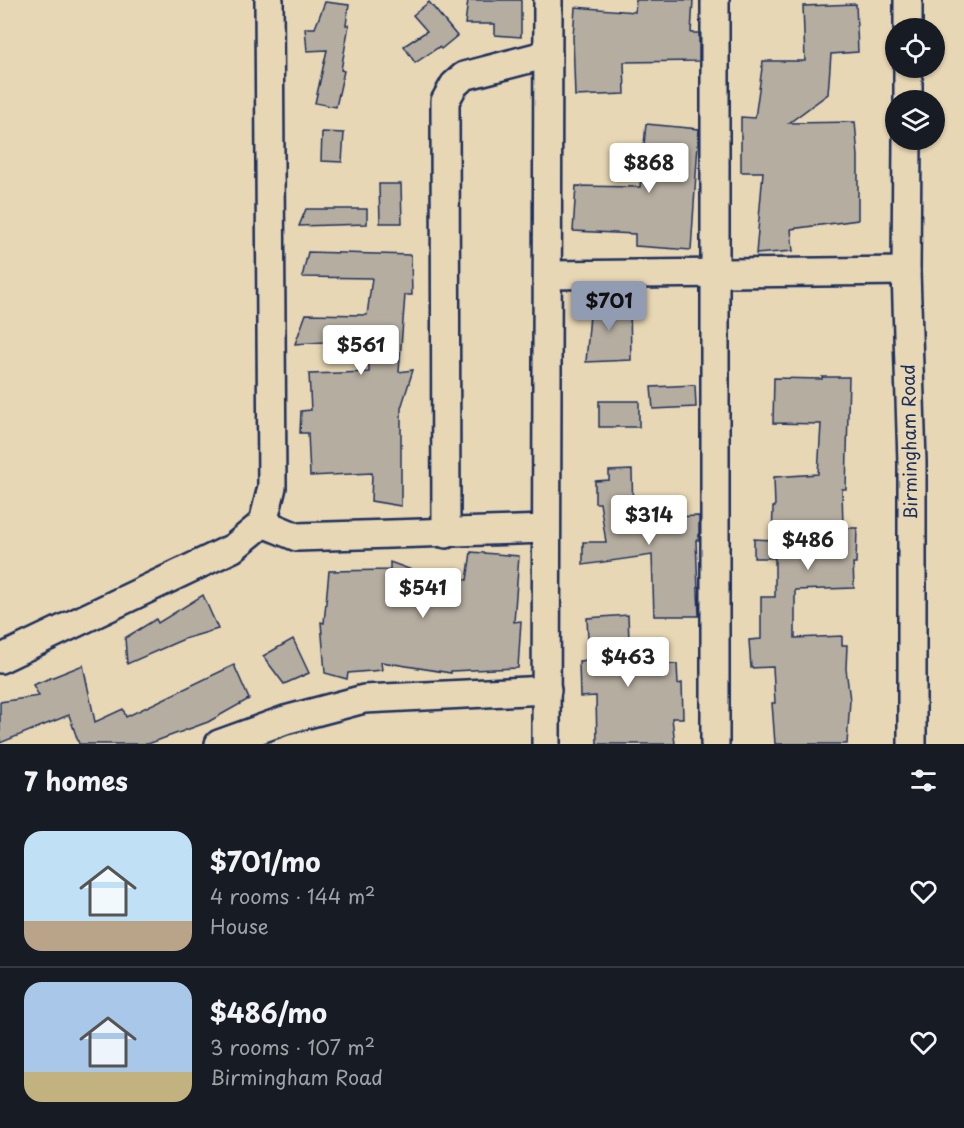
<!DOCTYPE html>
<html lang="en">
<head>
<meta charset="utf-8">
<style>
	:root { --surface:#171b24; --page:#20242c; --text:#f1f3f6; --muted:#9ea1a6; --line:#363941; --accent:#919bb2 }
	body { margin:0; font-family:"Playpen Sans",sans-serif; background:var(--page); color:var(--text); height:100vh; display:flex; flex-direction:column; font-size:22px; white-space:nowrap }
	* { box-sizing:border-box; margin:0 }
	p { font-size:20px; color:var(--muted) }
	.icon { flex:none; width:33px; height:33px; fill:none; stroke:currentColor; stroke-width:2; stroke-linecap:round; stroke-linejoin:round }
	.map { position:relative; height:744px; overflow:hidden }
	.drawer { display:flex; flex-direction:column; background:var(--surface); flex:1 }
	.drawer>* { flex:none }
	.buttons { position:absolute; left:885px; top:18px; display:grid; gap:12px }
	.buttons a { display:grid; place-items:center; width:60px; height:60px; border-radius:50%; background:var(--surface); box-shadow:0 2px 4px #0004; font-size:30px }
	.price { position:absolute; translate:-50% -51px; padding:0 14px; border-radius:6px; background:#fff; color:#222; font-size:20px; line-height:39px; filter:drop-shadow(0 2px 3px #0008) }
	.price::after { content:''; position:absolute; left:50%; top:36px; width:18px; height:14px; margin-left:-9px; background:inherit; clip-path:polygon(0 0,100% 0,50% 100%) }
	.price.current { background:var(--accent); color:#111 }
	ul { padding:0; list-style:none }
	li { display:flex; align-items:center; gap:18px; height:150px; padding:0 24px }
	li+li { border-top:2px solid var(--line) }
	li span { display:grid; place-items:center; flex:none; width:168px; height:120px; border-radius:18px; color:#555 }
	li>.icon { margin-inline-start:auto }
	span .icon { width:72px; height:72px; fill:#fffc; stroke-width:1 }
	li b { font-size:26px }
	h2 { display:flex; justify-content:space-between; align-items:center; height:72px; padding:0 24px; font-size:26px }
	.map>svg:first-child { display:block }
	.building { fill:#b5ad9f; stroke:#1b2f5e; stroke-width:1.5 }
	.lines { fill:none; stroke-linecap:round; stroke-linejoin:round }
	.minor-casing { stroke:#1b2f5e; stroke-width:32 }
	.minor { stroke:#e8d7b4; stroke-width:27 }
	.labels { text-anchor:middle; stroke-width:4.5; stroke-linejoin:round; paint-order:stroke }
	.street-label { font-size:18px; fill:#1b2f5e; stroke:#e8d7b4 }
</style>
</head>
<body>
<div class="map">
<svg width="964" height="744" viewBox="0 0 964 744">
	<rect width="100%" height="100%" fill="#e8d7b4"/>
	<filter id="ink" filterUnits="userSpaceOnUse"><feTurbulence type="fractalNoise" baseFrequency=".0167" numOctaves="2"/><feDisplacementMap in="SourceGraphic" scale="12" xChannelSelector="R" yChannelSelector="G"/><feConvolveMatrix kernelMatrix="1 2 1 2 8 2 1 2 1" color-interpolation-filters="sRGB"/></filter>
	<g filter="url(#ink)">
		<g class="building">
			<path d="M 468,0 L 521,0 L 521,37 L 495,35 L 495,24 L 465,24 Z"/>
			<path d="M 636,0 L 693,0 L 691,33 L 699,33 L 699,61 L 624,62 L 625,94 L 575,96 L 573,37 L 575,7 L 635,12 Z"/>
			<path d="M 325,2 L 349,5 L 346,25 L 349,25 L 341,70 L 344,71 L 336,107 L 315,103 L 327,50 L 307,51 L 305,28 L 315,28 Z"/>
			<path d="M 429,2 L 457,36 L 441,49 L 439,47 L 415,63 L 404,46 L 427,31 L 413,15 Z"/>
			<path d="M 856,4 L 858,52 L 831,54 L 828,94 L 789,123 L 855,122 L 858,156 L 858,220 L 791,229 L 793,251 L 756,254 L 763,172 L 741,172 L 741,117 L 755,118 L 763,61 L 805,61 L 803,6 Z"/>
			<path d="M 646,124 L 699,129 L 691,250 L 635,246 L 635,234 L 573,231 L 576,186 L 640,187 Z"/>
			<path d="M 322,132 L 344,133 L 342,162 L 321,161 Z"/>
			<path d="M 379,184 L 401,184 L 402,223 L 380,223 Z"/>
			<path d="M 306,209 L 367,209 L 367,224 L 299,226 Z"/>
			<path d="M 308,252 L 411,255 L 412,295 L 405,295 L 399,372 L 413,370 L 401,408 L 401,506 L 371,501 L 372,473 L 310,476 L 308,433 L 300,433 L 301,411 L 311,410 L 309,374 L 369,372 L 368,339 L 295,344 L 306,314 L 367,315 L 372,278 L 302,277 Z"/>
			<path d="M 630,302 L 631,360 L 586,362 L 591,303 Z"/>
			<path d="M 822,377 L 849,377 L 846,489 L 842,489 L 843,528 L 857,528 L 856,563 L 853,563 L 854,588 L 795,590 L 795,638 L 842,636 L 842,645 L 847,645 L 846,669 L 850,700 L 847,744 L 775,744 L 772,703 L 775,703 L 773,667 L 751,668 L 749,640 L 761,639 L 761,597 L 775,597 L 775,558 L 754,558 L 754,539 L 772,540 L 773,507 L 775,507 L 774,477 L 818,474 L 821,424 L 773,423 L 774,378 L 822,379 Z"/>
			<path d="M 695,385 L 696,407 L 653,409 L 651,387 Z"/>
			<rect x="599" y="401" width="40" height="26"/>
			<path d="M 632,470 L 633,518 L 699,516 L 699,540 L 696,540 L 699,616 L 654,616 L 652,555 L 583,565 L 583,542 L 606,542 L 600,503 L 595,503 L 595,481 L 609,480 L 609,471 Z"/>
			<path d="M 471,552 L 519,556 L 514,622 L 521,621 L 518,668 L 451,671 L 451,673 L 381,662 L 382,670 L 348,673 L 347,679 L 325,673 L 321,622 L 324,623 L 329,571 L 390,570 L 390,562 L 420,573 L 467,580 Z"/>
			<path d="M 203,595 L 218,629 L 184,639 L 127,664 L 125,638 L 156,619 L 158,623 Z"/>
			<path d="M 628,615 L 630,666 L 677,664 L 678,684 L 682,683 L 683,718 L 672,718 L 675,744 L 597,744 L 596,696 L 580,697 L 579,661 L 589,660 L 587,618 Z"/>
			<path d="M 293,639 L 309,673 L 284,684 L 263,656 Z"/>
			<path d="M 83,665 L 95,722 L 123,709 L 126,717 L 234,665 L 249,699 L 208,722 L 148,744 L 79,744 L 69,715 L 0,743 L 0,702 L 39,696 L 33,685 Z"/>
		</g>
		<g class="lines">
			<g class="minor-casing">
				<g id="minor">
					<path d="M 908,28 L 908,0"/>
					<path d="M 908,100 L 908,68"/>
					<path d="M 907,140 L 906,271 L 912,463 L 912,744"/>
					<path d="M 549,275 L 906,271"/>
					<path d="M 263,523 L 297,537 L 546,529"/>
					<path d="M 446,534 L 445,101 L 454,85 L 464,76 L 548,54"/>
					<path d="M 0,659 L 233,548 L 263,523 L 272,487 L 269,0"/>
					<path d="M 219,744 L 285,720 L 364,699 L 547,690"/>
					<path d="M 546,744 L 548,0"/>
					<path d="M 715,744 L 715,0"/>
				</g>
			</g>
			<use href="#minor" class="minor"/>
		</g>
	</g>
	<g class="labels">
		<g class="street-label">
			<text transform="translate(910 442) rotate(-91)" y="6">Birmingham Road</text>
		</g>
	</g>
</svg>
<div class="buttons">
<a><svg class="icon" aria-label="locate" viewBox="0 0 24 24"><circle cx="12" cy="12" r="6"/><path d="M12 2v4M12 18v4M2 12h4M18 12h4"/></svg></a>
<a><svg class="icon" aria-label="layers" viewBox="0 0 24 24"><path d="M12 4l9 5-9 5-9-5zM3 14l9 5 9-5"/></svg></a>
</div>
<b class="price" style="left:649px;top:194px">$868</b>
<b class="price current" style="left:609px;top:332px">$701</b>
<b class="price" style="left:361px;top:376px">$561</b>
<b class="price" style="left:649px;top:546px">$314</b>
<b class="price" style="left:808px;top:571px">$486</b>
<b class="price" style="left:423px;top:619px">$541</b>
<b class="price" style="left:628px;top:688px">$463</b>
</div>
<section class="drawer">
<h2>7 homes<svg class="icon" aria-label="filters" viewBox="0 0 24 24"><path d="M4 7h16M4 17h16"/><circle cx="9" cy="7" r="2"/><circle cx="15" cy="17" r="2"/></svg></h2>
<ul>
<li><span style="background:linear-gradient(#bfe0f5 75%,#b9a48a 0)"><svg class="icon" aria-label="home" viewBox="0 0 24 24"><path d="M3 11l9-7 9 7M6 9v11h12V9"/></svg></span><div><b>$701/mo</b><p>4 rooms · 144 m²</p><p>House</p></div><svg class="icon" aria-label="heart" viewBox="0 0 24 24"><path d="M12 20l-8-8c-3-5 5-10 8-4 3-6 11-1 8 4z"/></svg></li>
<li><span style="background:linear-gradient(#a9c7e8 75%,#c2b280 0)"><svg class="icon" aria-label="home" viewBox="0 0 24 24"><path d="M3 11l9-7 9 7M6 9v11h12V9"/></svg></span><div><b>$486/mo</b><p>3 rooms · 107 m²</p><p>Birmingham Road</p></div><svg class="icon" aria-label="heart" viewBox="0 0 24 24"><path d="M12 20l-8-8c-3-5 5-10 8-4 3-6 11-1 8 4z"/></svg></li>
</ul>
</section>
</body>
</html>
